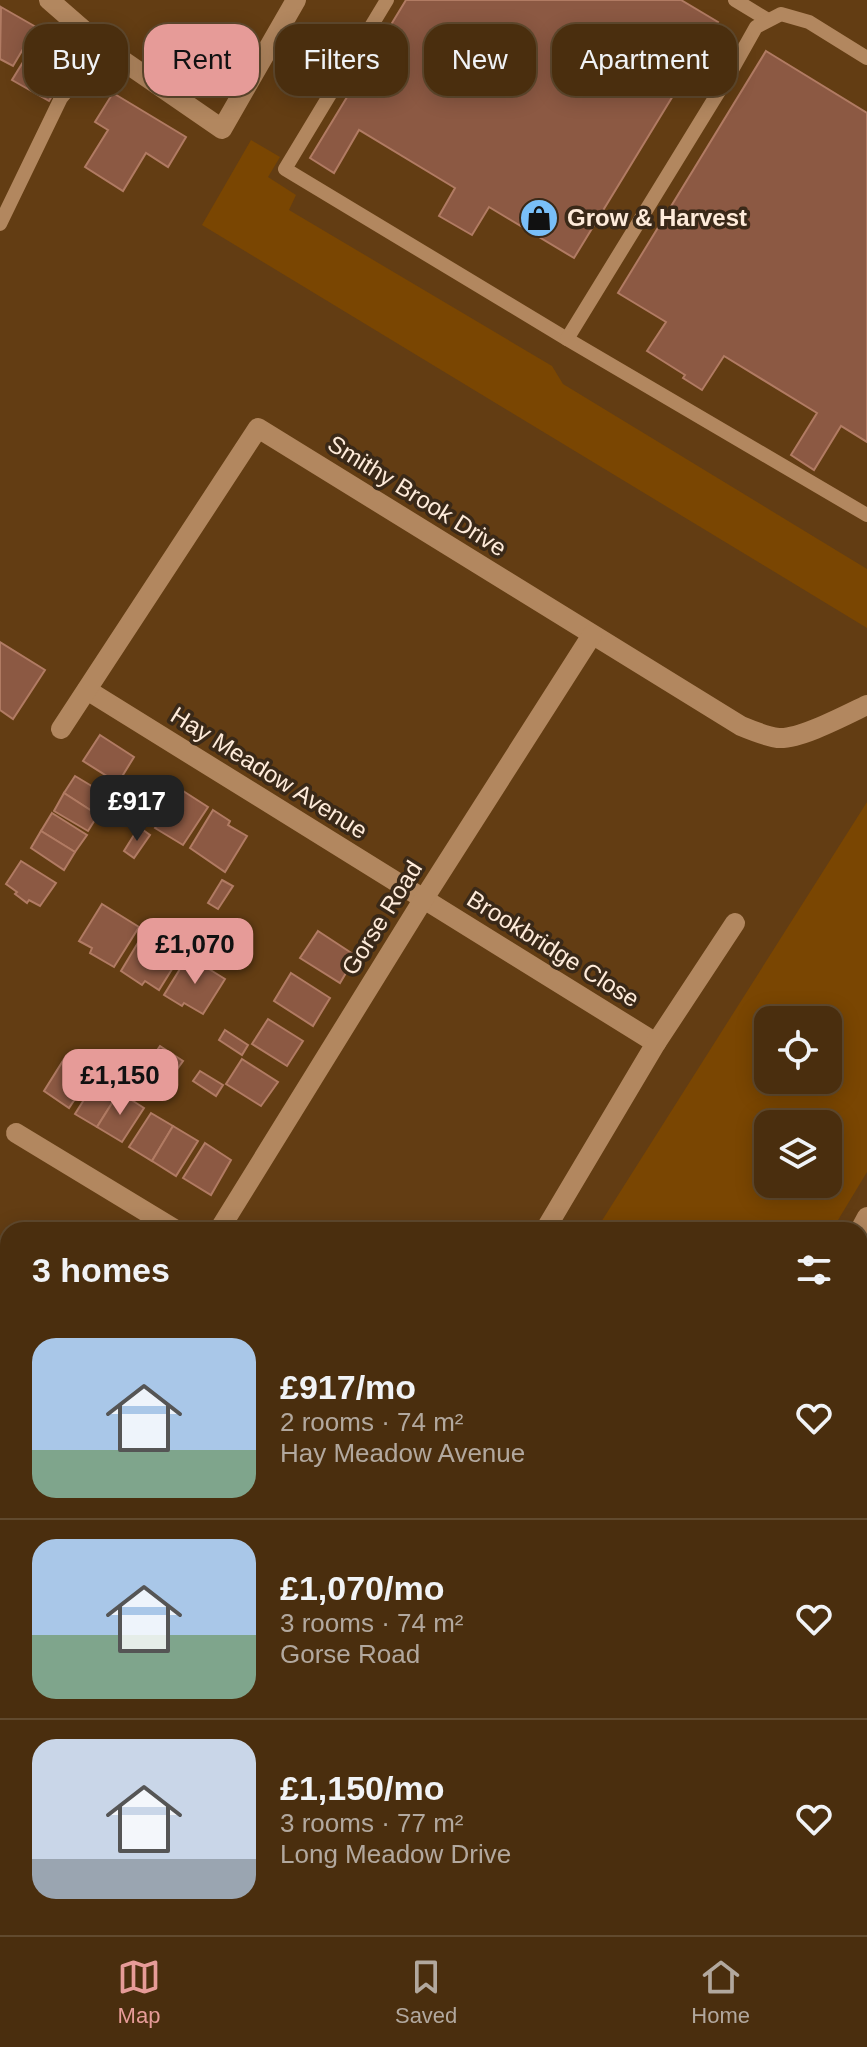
<!DOCTYPE html>
<html lang="en">
<head>
<meta charset="utf-8">
<style>
	:root { --surface:#4a2e0e; --page:#513617; --text:#f1f3f6; --muted:#b2a89e; --line:#614a2e; --accent:#e69b98 }
	body { margin:0; font-family:Helvetica,sans-serif; background:var(--page); color:var(--text); height:100vh; display:flex; flex-direction:column; font-size:30px; white-space:nowrap }
	* { box-sizing:border-box; margin:0 }
	p { font-size:26px; color:var(--muted) }
	.icon { flex:none; width:44px; height:44px; fill:none; stroke:currentColor; stroke-width:2; stroke-linecap:round; stroke-linejoin:round }
	.map { position:relative; flex:1; overflow:hidden }
	.panel { position:absolute; left:0px; top:1222px; width:868px; height:714px; display:flex; flex-direction:column; background:var(--surface); border-radius:24px 24px 0 0; box-shadow:0 4px 20px #0003,0 0 0 2px var(--line) }
	.panel>* { flex:none }
	.top-card { position:absolute; left:24px; top:24px; width:820px; height:72px; display:flex; gap:16px }
	.fabs { position:absolute; left:754px; top:1006px; display:grid; gap:16px }
	.fabs a { display:grid; place-items:center; width:88px; height:88px; border-radius:16px; background:var(--surface); box-shadow:0 4px 20px #0003,0 0 0 2px var(--line); font-size:40px }
	.price { position:absolute; translate:-50% -68px; padding:0 18px; border-radius:16px; background:var(--accent); color:#111; font-size:26px; line-height:52px; filter:drop-shadow(0 2px 4px #0008) }
	.price::after { content:''; position:absolute; left:50%; top:48px; width:24px; height:18px; margin-left:-12px; background:inherit; clip-path:polygon(0 0,100% 0,50% 100%) }
	.price.selected { background:#222; color:#fff }
	ul { padding:0; list-style:none }
	li { display:flex; align-items:center; gap:24px; height:200px; padding:0 32px }
	li+li { border-top:2px solid var(--line) }
	li span { display:grid; place-items:center; flex:none; width:224px; height:160px; border-radius:24px; color:#555 }
	li>.icon { margin-inline-start:auto }
	span .icon { width:96px; height:96px; fill:#fffc; stroke-width:1 }
	li b { font-size:34px }
	h2 { display:flex; justify-content:space-between; align-items:center; height:96px; padding:0 32px; font-size:34px }
	.chip { padding:0 28px; border-radius:24px; background:var(--surface); box-shadow:0 4px 20px #0003,0 0 0 2px var(--line); font-size:28px; line-height:72px }
	.chip.selected { background:var(--accent); color:#111 }
	.tabs { display:flex; justify-content:space-around; align-items:center; height:112px; border-top:2px solid var(--line); background:var(--surface); font-size:22px; color:var(--muted) }
	.tabs a { display:grid; justify-items:center; gap:4px }
	.tabs .selected { color:var(--accent) }
	.map>svg:first-child { display:block }
	.green { fill:#7a4602; fill-rule:evenodd }
	.lines { fill:none; stroke-linecap:round; stroke-linejoin:round }
	.stream { stroke:#6c8823; stroke-width:9 }
	.building { fill:#8c5943; stroke:#b17b63; stroke-width:2 }
	.lane { stroke:#b2875f; stroke-width:14 }
	.street { stroke:#b2875f; stroke-width:20 }
	.secondary { stroke:#b2875f; stroke-width:20 }
	.labels { text-anchor:middle; stroke-width:7; stroke-linejoin:round; paint-order:stroke }
	.poi-label { font-size:24px; font-weight:bold; fill:#feebda; stroke:#3a2918; text-anchor:start }
	.street-label { font-size:24px; fill:#feebda; stroke:#3a2918 }
</style>
</head>
<body>
<div class="map">
<svg width="867" height="1935" viewBox="0 0 867 1935">
	<rect width="100%" height="100%" fill="#633d13"/>
	<g class="green">
		<path d="M 251,140 L 280,157 L 268,177 L 296,195 L 289,210 L 552,366 L 563,384 L 867,569 L 867,628 L 202,225 Z"/>
		<path d="M 867,802 L 867,1172 L 832,1230 L 596,1230 ZM 768,1020 L 828,1020 L 828,1080 L 768,1080 ZM 768,1124 L 828,1124 L 828,1184 L 768,1184 Z"/>
		<path d="M 867,1331 L 867,1637 L 860,1632 L 860,1343 Z"/>
		<path d="M 860,1896 L 867,1901 L 867,1935 L 640,1935 L 649,1928 L 860,1928 Z"/>
	</g>
	<g class="lines">
		<g class="stream">
			<path d="M 0,1723 L 2,1727 L 3,1776 L 8,1780"/>
			<path d="M 284,1928 L 288,1935"/>
		</g>
	</g>
	<g class="building">
		<path d="M 406,0 L 681,0 L 718,22 L 574,258 L 489,207 L 472,235 L 439,216 L 455,188 L 359,130 L 334,173 L 310,158 Z"/>
		<path d="M 1,7 L 36,27 L 13,66 L 0,59 Z"/>
		<path d="M 36,41 L 72,63 L 49,101 L 12,80 Z"/>
		<path d="M 766,51 L 867,113 L 867,442 L 841,426 L 814,470 L 791,455 L 817,413 L 724,356 L 702,390 L 683,378 L 685,375 L 647,351 L 666,322 L 618,293 Z"/>
		<path d="M 113,93 L 186,137 L 168,167 L 146,153 L 123,191 L 85,167 L 108,130 L 95,122 Z"/>
		<path d="M 0,642 L 45,670 L 13,719 L 0,710 Z"/>
		<path d="M 100,735 L 134,757 L 118,783 L 83,761 Z"/>
		<path d="M 75,776 L 110,797 L 98,815 L 64,793 Z"/>
		<path d="M 180,789 L 208,807 L 183,845 L 155,828 Z"/>
		<path d="M 64,793 L 98,815 L 88,831 L 54,811 Z"/>
		<path d="M 213,810 L 230,821 L 228,825 L 247,836 L 225,872 L 190,848 Z"/>
		<path d="M 52,813 L 87,835 L 75,852 L 41,831 Z"/>
		<path d="M 139,827 L 150,835 L 134,858 L 124,851 Z"/>
		<path d="M 41,831 L 75,852 L 64,870 L 31,848 Z"/>
		<path d="M 21,861 L 56,883 L 40,906 L 29,900 L 27,903 L 15,894 L 17,892 L 6,884 Z"/>
		<path d="M 222,880 L 233,886 L 218,909 L 208,903 Z"/>
		<path d="M 102,904 L 139,927 L 114,967 L 90,953 L 92,948 L 79,941 Z"/>
		<path d="M 145,931 L 182,953 L 159,990 L 145,981 L 142,985 L 121,971 Z"/>
		<path d="M 318,931 L 356,956 L 340,983 L 300,958 Z"/>
		<path d="M 188,956 L 225,979 L 203,1014 L 184,1003 L 182,1006 L 164,995 Z"/>
		<path d="M 291,973 L 330,998 L 313,1026 L 274,1001 Z"/>
		<path d="M 268,1019 L 303,1041 L 287,1066 L 252,1044 Z"/>
		<path d="M 225,1030 L 248,1045 L 242,1055 L 219,1040 Z"/>
		<path d="M 160,1046 L 183,1061 L 176,1071 L 153,1056 Z"/>
		<path d="M 66,1056 L 92,1073 L 69,1108 L 44,1091 Z"/>
		<path d="M 242,1059 L 278,1082 L 261,1106 L 226,1084 Z"/>
		<path d="M 200,1071 L 223,1085 L 216,1096 L 193,1081 Z"/>
		<path d="M 97,1079 L 119,1092 L 97,1127 L 75,1114 Z"/>
		<path d="M 119,1092 L 144,1108 L 122,1142 L 97,1127 Z"/>
		<path d="M 151,1113 L 173,1126 L 152,1161 L 129,1147 Z"/>
		<path d="M 173,1126 L 198,1141 L 176,1176 L 152,1161 Z"/>
		<path d="M 205,1143 L 231,1160 L 211,1195 L 183,1178 Z"/>
	</g>
	<g class="lines">
		<g class="lane">
			<path d="M 387,0 L 285,169 L 567,339"/>
			<path d="M 735,0 L 768,20"/>
			<path d="M 867,58 L 809,22 L 781,14 L 756,27 L 729,75 L 567,339 L 867,515"/>
			<path d="M 0,224 L 61,98 L 103,47"/>
		</g>
		<g class="street">
			<path d="M 49,0 L 103,47 L 222,129 L 296,0"/>
			<path d="M 87,690 L 656,1043"/>
			<path d="M 61,729 L 258,428 L 741,726 C 753,731 765,736 778,738 C 799,740 846,715 867,705"/>
			<path d="M 16,1133 L 176,1230"/>
			<path d="M 219,1230 L 423,900 L 592,635"/>
			<path d="M 545,1230 L 656,1043 L 735,923"/>
		</g>
		<g class="secondary">
			<path d="M 860,1230 L 867,1217"/>
			<path d="M 428,1935 L 433,1928"/>
		</g>
	</g>
	<defs>
		<g id="shop-disc" transform="scale(2)"><circle r="9.5" fill="#79bff8" stroke="#3a2918"/><path d="M-5-2.5h2.3a2.7 3.5 0 0 1 5.4 0H5L5.5 6h-11ZM-1.5-2.5h3a1.5 2.3 0 0 0-3 0Z" fill="#111"/></g>
	</defs>
	<g fill-rule="evenodd">
		<use href="#shop-disc" x="539" y="218"/>
	</g>
	<g class="labels">
		<g class="poi-label">
			<text x="567" y="226">Grow &amp; Harvest</text>
		</g>
		<g class="street-label">
			<text transform="translate(417 496) rotate(32)" y="8">Smithy Brook Drive</text>
			<text transform="translate(269 773) rotate(32)" y="8">Hay Meadow Avenue</text>
			<text transform="translate(382 918) rotate(-58)" y="8">Gorse Road</text>
			<text transform="translate(553 949) rotate(32)" y="8">Brookbridge Close</text>
		</g>
	</g>
</svg>
<div class="fabs">
<a><svg class="icon" aria-label="locate" viewBox="0 0 24 24"><circle cx="12" cy="12" r="6"/><path d="M12 2v4M12 18v4M2 12h4M18 12h4"/></svg></a>
<a><svg class="icon" aria-label="layers" viewBox="0 0 24 24"><path d="M12 4l9 5-9 5-9-5zM3 14l9 5 9-5"/></svg></a>
</div>
<b class="price selected" style="left:137px;top:843px">£917</b>
<b class="price" style="left:195px;top:986px">£1,070</b>
<b class="price" style="left:120px;top:1117px">£1,150</b>
<div class="top-card">
<a class="chip">Buy</a>
<a class="chip selected">Rent</a>
<a class="chip">Filters</a>
<a class="chip">New</a>
<a class="chip">Apartment</a>
</div>
<section class="panel">
<h2>3 homes<svg class="icon" aria-label="filters" viewBox="0 0 24 24"><path d="M4 7h16M4 17h16"/><circle cx="9" cy="7" r="2"/><circle cx="15" cy="17" r="2"/></svg></h2>
<ul>
<li><span style="background:linear-gradient(#a9c7e8 70%,#7fa58c 0)"><svg class="icon" aria-label="home" viewBox="0 0 24 24"><path d="M3 11l9-7 9 7M6 9v11h12V9"/></svg></span><div><b>£917/mo</b><p>2 rooms · 74 m²</p><p>Hay Meadow Avenue</p></div><svg class="icon" aria-label="heart" viewBox="0 0 24 24"><path d="M12 20l-8-8c-3-5 5-10 8-4 3-6 11-1 8 4z"/></svg></li>
<li><span style="background:linear-gradient(#a9c7e8 60%,#7fa58c 0)"><svg class="icon" aria-label="home" viewBox="0 0 24 24"><path d="M3 11l9-7 9 7M6 9v11h12V9"/></svg></span><div><b>£1,070/mo</b><p>3 rooms · 74 m²</p><p>Gorse Road</p></div><svg class="icon" aria-label="heart" viewBox="0 0 24 24"><path d="M12 20l-8-8c-3-5 5-10 8-4 3-6 11-1 8 4z"/></svg></li>
<li><span style="background:linear-gradient(#c9d6e8 75%,#9aa5b1 0)"><svg class="icon" aria-label="home" viewBox="0 0 24 24"><path d="M3 11l9-7 9 7M6 9v11h12V9"/></svg></span><div><b>£1,150/mo</b><p>3 rooms · 77 m²</p><p>Long Meadow Drive</p></div><svg class="icon" aria-label="heart" viewBox="0 0 24 24"><path d="M12 20l-8-8c-3-5 5-10 8-4 3-6 11-1 8 4z"/></svg></li>
</ul>
</section>
</div>
<nav class="tabs">
<a class="selected"><svg class="icon" aria-label="map" viewBox="0 0 24 24"><path d="M3 6l6-2 6 2 6-2v14l-6 2-6-2-6 2zM9 4v14M15 6v14"/></svg>Map</a>
<a><svg class="icon" aria-label="saved" viewBox="0 0 24 24"><path d="M7 4h10v16l-5-4-5 4z"/></svg>Saved</a>
<a><svg class="icon" aria-label="home" viewBox="0 0 24 24"><path d="M3 11l9-7 9 7M6 9v11h12V9"/></svg>Home</a>
</nav>
</body>
</html>
